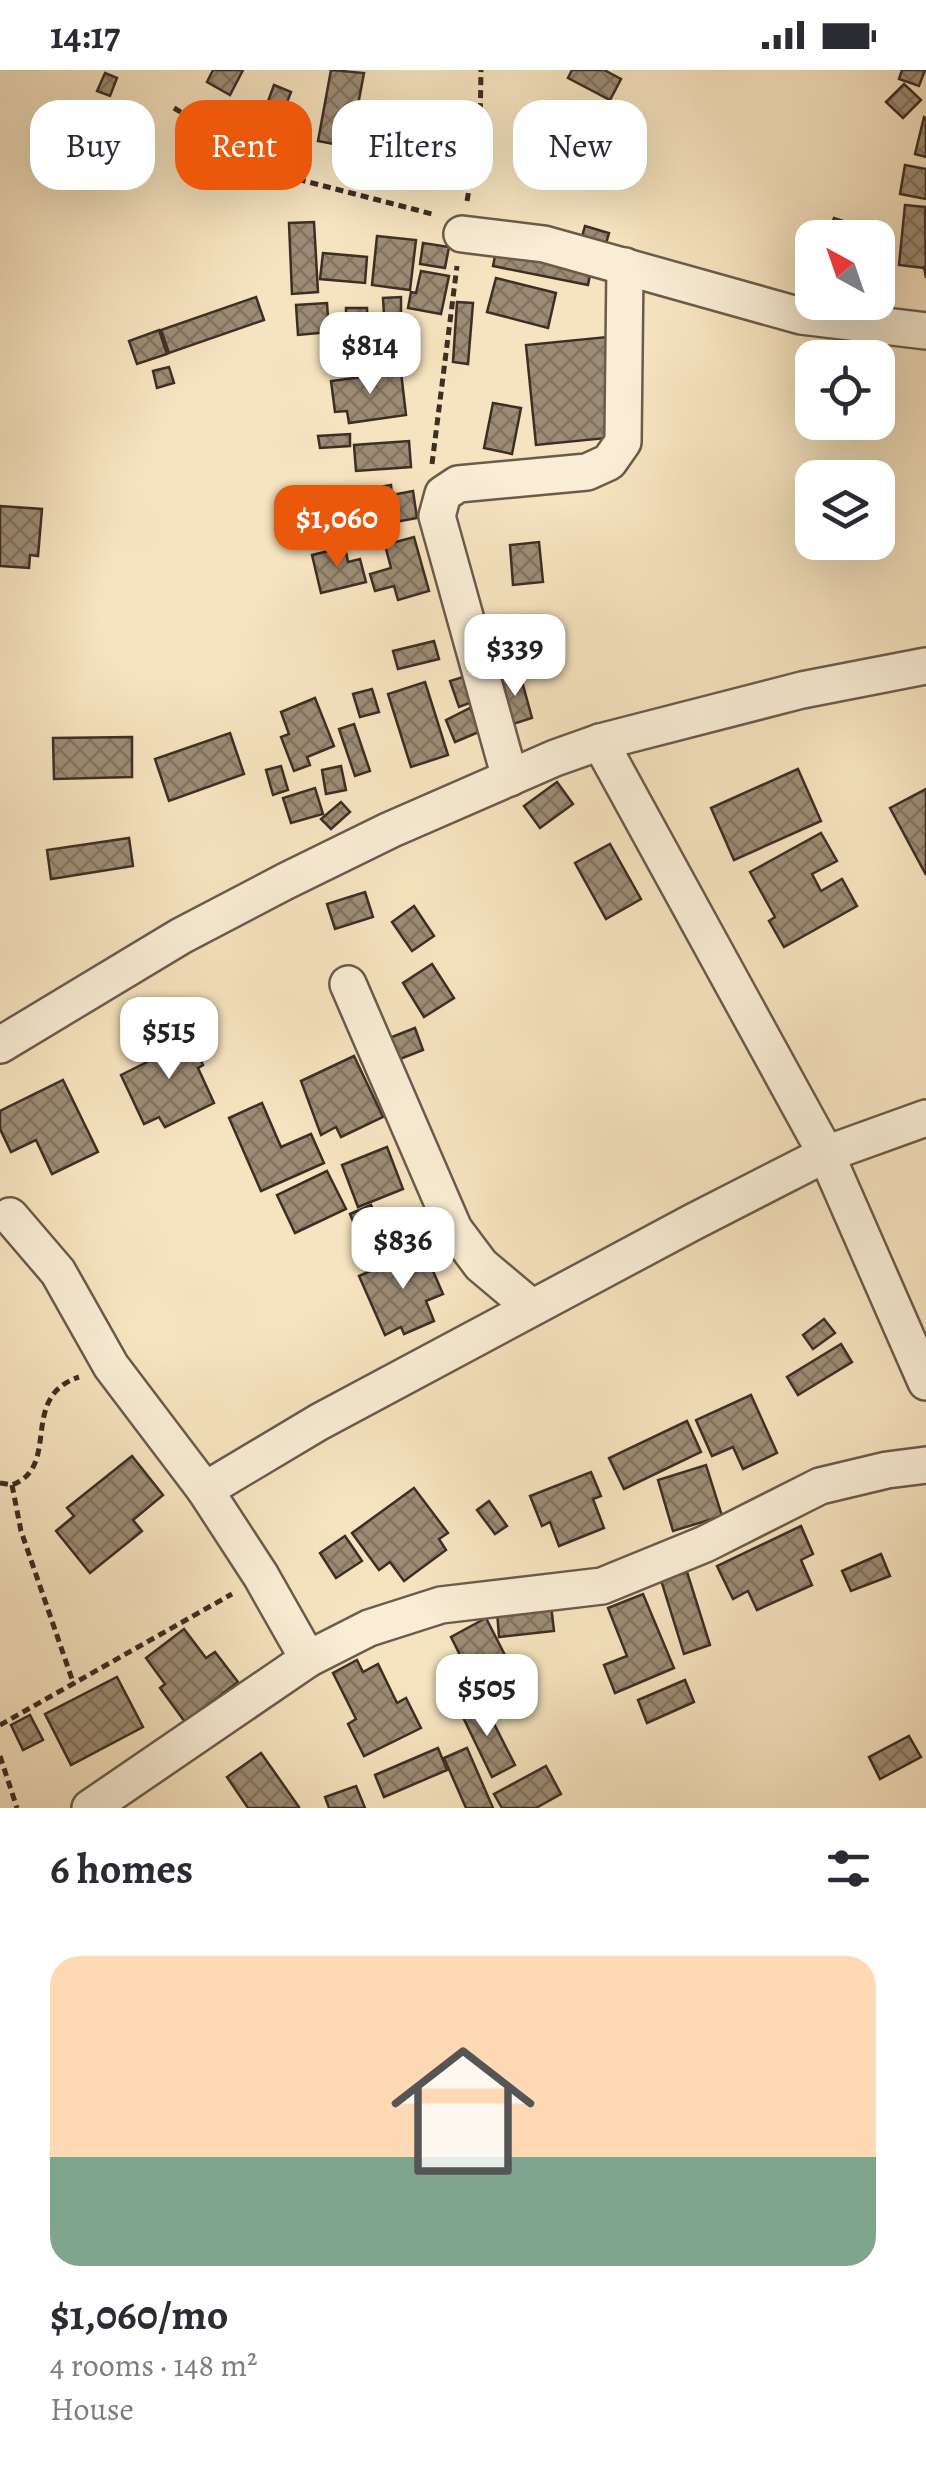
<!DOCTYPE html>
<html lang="en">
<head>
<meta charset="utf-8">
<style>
	:root { --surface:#fff; --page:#f2f2f3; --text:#2b2b33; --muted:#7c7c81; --accent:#ea580c }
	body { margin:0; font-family:Alegreya,serif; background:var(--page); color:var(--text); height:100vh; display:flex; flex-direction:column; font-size:38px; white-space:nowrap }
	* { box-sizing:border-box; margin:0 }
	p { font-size:32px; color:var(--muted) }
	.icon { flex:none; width:55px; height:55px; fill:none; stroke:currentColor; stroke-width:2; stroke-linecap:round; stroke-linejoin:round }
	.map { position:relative; height:1738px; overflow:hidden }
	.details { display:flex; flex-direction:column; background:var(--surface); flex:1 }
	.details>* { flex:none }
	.top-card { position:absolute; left:30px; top:30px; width:868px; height:90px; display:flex; gap:20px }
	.needle { width:65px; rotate:320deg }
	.tools { position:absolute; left:795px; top:150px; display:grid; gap:20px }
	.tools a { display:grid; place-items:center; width:100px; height:100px; border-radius:20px; background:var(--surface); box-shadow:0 10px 40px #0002; font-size:50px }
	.price { position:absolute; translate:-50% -85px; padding:0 22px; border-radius:20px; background:#fff; color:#222; font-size:32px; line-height:65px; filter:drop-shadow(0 2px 5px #0008) }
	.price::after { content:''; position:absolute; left:50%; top:60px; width:30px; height:22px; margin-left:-15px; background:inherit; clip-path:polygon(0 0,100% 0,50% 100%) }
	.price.selected { background:var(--accent); color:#fff }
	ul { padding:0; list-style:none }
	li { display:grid; align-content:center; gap:20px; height:530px; padding:0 50px }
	li span { display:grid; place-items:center; height:310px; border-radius:30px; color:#555 }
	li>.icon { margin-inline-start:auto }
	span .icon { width:180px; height:180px; fill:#fffc; stroke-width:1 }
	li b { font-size:42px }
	h2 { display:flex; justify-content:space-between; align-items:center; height:120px; padding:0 50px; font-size:42px }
	.pill { padding:0 35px; border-radius:30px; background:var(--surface); box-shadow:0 10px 40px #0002; font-size:35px; line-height:90px }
	.pill.selected { background:var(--accent); color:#fff }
	.status { display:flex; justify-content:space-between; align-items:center; height:70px; padding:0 50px; background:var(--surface); direction:ltr }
	.status svg { height:28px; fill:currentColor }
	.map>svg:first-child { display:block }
	.building { fill:url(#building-cross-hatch); stroke:#3d2e25; stroke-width:2.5 }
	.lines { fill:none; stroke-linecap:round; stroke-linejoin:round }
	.minor-casing { stroke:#6b5b4c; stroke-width:40 }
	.path { stroke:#3d2e25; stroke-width:5; stroke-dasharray:8 5; stroke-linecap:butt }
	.minor { stroke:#f9edd5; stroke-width:35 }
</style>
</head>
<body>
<div class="status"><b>14:17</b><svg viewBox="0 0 49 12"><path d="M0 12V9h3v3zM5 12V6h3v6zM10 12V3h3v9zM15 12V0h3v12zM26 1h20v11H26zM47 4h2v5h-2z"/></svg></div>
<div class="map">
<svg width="926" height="1738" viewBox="0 0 926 1738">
	<defs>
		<pattern id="building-cross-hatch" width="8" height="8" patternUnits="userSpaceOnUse" patternTransform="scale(2.5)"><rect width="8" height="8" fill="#9d8c75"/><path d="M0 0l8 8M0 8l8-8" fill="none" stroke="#817360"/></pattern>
	</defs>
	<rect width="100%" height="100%" fill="#f6e3bf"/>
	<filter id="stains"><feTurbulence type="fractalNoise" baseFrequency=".002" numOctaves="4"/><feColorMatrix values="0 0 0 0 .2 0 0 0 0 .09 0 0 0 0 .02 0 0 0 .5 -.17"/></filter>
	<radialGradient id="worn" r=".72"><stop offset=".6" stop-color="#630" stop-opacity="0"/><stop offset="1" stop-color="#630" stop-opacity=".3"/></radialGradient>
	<g class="building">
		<path d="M 213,0 L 243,0 L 230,25 L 207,12 Z"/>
		<path d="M 331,0 L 364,3 L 350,77 L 318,71 Z"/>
		<path d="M 572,0 L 604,0 L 621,9 L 610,30 L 568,8 Z"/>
		<path d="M 902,0 L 925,0 L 919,16 L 899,9 Z"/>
		<path d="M 105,3 L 117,8 L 110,26 L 97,21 Z"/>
		<path d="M 904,14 L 921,30 L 903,48 L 886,32 Z"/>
		<path d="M 274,15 L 291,22 L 286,35 L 299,39 L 289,65 L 260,53 Z"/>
		<path d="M 924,47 L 926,48 L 926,87 L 915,84 Z"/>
		<path d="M 608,55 L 629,61 L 618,99 L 597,93 Z"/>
		<path d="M 905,95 L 926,99 L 926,129 L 900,124 Z"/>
		<path d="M 905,135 L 925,137 L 926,208 L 924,198 L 899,195 Z"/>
		<path d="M 834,148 L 870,160 L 868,168 L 827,168 Z"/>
		<path d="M 314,152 L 318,222 L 292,224 L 289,153 Z"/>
		<path d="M 585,156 L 609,163 L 603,184 L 579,177 Z"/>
		<path d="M 377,166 L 416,170 L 410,220 L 372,215 Z"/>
		<path d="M 423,173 L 449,177 L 445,198 L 420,194 Z"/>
		<path d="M 497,176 L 592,195 L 588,215 L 493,196 Z"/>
		<path d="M 323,183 L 367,187 L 365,213 L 320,209 Z"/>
		<path d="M 421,201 L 449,206 L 441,244 L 408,238 L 411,222 L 416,223 Z"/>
		<path d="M 496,208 L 556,223 L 548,258 L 487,242 Z"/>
		<path d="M 256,227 L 264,250 L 169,283 L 161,260 Z"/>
		<path d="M 401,227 L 401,245 L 384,245 L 383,228 Z"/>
		<path d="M 457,232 L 473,233 L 468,294 L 453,292 Z"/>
		<path d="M 327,233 L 329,262 L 298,265 L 296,235 Z"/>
		<path d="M 346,238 L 367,238 L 368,269 L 346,269 Z"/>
		<path d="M 159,260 L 167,284 L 137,294 L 129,271 Z"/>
		<path d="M 607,267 L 617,367 L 536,375 L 526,275 Z"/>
		<path d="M 169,297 L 174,313 L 157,318 L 153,301 Z"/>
		<path d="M 401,302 L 406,345 L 349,353 L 347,341 L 335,342 L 331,311 Z"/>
		<path d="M 493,333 L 521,338 L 512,384 L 484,378 Z"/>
		<path d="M 350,364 L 350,376 L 320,378 L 318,366 Z"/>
		<path d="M 409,371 L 411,397 L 356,401 L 354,375 Z"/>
		<path d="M 391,415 L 392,425 L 413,421 L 417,448 L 352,460 L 353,467 L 313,474 L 306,434 L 315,432 L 313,422 L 339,417 L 340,424 Z"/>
		<path d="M 0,436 L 42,439 L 38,486 L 30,485 L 29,498 L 0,496 Z"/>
		<path d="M 414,467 L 429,521 L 398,530 L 394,516 L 375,521 L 370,504 L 391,498 L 385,475 Z"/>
		<path d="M 539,472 L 543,512 L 513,515 L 510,475 Z"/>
		<path d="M 345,477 L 348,492 L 360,489 L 366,512 L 321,523 L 312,485 Z"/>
		<path d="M 434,571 L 439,589 L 398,599 L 393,581 Z"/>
		<path d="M 520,604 L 532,648 L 510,655 L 498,610 Z"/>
		<path d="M 466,606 L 475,631 L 459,637 L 450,611 Z"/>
		<path d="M 425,612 L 448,685 L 411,697 L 388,624 Z"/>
		<path d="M 372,619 L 379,642 L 360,647 L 353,624 Z"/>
		<path d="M 315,628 L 334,676 L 307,687 L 310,695 L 294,701 L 281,667 L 289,664 L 281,642 Z"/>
		<path d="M 470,638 L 481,661 L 455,672 L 446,650 Z"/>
		<path d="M 354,654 L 370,701 L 355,706 L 339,659 Z"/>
		<path d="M 230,663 L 244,704 L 169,731 L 155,689 Z"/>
		<path d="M 132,667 L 132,707 L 54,709 L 53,668 Z"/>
		<path d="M 281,696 L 288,720 L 273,725 L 266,700 Z"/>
		<path d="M 341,696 L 346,720 L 326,724 L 322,700 Z"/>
		<path d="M 798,699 L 821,751 L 734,790 L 711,738 Z"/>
		<path d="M 557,712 L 573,734 L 540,758 L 524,736 Z"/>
		<path d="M 315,718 L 323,744 L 291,753 L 283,728 Z"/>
		<path d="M 926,719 L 926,805 L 890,738 Z"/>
		<path d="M 341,732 L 350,742 L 331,759 L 321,749 Z"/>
		<path d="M 821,763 L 837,791 L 812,804 L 821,821 L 842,809 L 857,836 L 784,877 L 769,851 L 775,847 L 750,802 Z"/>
		<path d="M 129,768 L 133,796 L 51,809 L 47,780 Z"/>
		<path d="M 610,774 L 641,829 L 606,849 L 575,793 Z"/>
		<path d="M 365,822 L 373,847 L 335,859 L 327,834 Z"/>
		<path d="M 414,836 L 434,866 L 412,881 L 392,852 Z"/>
		<path d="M 432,894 L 454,928 L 424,947 L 403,913 Z"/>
		<path d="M 415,958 L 423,980 L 387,994 L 379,972 Z"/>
		<path d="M 186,960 L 203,995 L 198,998 L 214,1033 L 165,1057 L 159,1047 L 144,1054 L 121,1005 L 147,992 L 141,981 Z"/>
		<path d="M 354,986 L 383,1047 L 341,1067 L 336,1057 L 321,1065 L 301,1011 Z"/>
		<path d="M 63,1010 L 98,1082 L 52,1104 L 36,1070 L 11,1082 L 0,1059 L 0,1041 Z"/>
		<path d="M 262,1033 L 281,1077 L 311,1064 L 324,1093 L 261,1121 L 229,1048 Z"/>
		<path d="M 387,1077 L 403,1119 L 358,1137 L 342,1095 Z"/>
		<path d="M 327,1101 L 346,1139 L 295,1163 L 277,1125 Z"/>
		<path d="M 371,1135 L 386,1169 L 364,1178 L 350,1144 Z"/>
		<path d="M 423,1178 L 443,1224 L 426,1231 L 434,1251 L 404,1264 L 401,1257 L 385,1265 L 359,1206 Z"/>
		<path d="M 824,1249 L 835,1263 L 813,1279 L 803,1265 Z"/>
		<path d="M 841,1274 L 852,1292 L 798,1325 L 787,1307 Z"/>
		<path d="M 751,1325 L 777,1383 L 743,1399 L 733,1377 L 712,1386 L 696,1350 Z"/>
		<path d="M 687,1351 L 701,1382 L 624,1419 L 609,1388 Z"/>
		<path d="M 132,1386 L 163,1425 L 133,1450 L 142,1461 L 90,1503 L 56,1461 L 74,1446 L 67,1438 Z"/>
		<path d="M 706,1395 L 722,1446 L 673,1461 L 658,1410 Z"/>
		<path d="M 591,1402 L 601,1426 L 593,1429 L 604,1458 L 559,1476 L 550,1452 L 542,1456 L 530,1426 Z"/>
		<path d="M 414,1418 L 448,1463 L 439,1469 L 446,1480 L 404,1511 L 390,1492 L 379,1500 L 352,1463 Z"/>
		<path d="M 489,1431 L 507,1456 L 495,1464 L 477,1440 Z"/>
		<path d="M 801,1456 L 813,1484 L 801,1490 L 812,1515 L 757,1540 L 748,1521 L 733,1529 L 717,1496 Z"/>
		<path d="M 345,1466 L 362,1491 L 336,1508 L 320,1483 Z"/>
		<path d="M 881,1484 L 890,1506 L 851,1521 L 842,1501 Z"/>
		<path d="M 687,1502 L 710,1575 L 684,1584 L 661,1510 Z"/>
		<path d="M 643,1524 L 674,1598 L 615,1623 L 604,1595 L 627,1586 L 608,1538 Z"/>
		<path d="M 551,1535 L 554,1561 L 499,1567 L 497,1541 Z"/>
		<path d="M 486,1548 L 513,1601 L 477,1619 L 451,1567 Z"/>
		<path d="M 184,1559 L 206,1588 L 215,1582 L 238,1612 L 185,1652 L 160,1618 L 165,1614 L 146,1588 Z"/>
		<path d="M 357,1590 L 363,1602 L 378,1594 L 397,1633 L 406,1628 L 421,1658 L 364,1686 L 348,1654 L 356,1649 L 333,1603 Z"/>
		<path d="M 117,1607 L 143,1657 L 71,1695 L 45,1644 Z"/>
		<path d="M 685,1610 L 694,1632 L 647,1653 L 638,1630 Z"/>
		<path d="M 482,1630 L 515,1695 L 492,1707 L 460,1641 Z"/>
		<path d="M 30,1645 L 43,1670 L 23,1680 L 11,1655 Z"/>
		<path d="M 909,1666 L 921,1687 L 880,1709 L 869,1687 Z"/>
		<path d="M 438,1678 L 447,1700 L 384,1727 L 375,1705 Z"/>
		<path d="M 467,1678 L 493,1738 L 466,1738 L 444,1688 Z"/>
		<path d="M 261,1683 L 299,1737 L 298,1738 L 248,1738 L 227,1707 Z"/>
		<path d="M 546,1696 L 561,1724 L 536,1738 L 502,1738 L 494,1724 Z"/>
		<path d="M 356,1716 L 365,1738 L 329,1738 L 325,1727 Z"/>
	</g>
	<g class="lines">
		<g class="minor-casing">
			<g id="minor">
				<path d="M 462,164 L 544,174 L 801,246 L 926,261"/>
				<path d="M 600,672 L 826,1084 L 926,1312"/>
				<path d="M 510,708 L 437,446 L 443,424 L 458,414 L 587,402 L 609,392 L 623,372 L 625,196"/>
				<path d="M 348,914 L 454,1159 L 481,1195 L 531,1237"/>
				<path d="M 0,975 L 181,866 L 286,811 L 390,760 L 555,688 L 600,672 L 802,620 L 926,596"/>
				<path d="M 10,1146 L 58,1202 L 111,1296 L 205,1420 L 261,1506 L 308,1589"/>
				<path d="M 205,1420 L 319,1352 L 693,1152 L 826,1084 L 926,1048"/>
				<path d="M 90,1738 L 308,1589 L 369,1558 L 441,1535 L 602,1516 L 705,1474 L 820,1416 L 887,1400 L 926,1395"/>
			</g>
		</g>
		<g class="path">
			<path d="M 174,38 L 265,94 L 297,109 L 436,145"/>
			<path d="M 467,131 L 480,58 L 481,0"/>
			<path d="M 432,394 L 457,196"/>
			<path d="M 0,1413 L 12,1415 C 62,1396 18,1327 79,1307"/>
			<path d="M 12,1415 L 21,1461 L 74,1615"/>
			<path d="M 0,1655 L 232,1524"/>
			<path d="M 0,1686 L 17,1738"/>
		</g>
		<use href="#minor" class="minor"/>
	</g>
	<rect width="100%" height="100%" filter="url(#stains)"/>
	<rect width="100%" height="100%" fill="url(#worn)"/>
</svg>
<div class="tools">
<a><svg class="needle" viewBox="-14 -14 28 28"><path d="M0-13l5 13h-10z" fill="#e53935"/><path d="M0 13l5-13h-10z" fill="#7c7c81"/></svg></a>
<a><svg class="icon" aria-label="locate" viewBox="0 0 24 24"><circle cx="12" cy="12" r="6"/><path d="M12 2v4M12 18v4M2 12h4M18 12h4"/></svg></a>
<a><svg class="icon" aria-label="layers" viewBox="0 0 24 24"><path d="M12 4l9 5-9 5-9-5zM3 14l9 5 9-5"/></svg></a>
</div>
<b class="price" style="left:370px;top:327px">$814</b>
<b class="price selected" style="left:337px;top:500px">$1,060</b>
<b class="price" style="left:515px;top:629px">$339</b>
<b class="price" style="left:169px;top:1012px">$515</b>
<b class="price" style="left:403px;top:1222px">$836</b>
<b class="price" style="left:487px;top:1669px">$505</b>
<div class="top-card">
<a class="pill">Buy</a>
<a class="pill selected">Rent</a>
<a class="pill">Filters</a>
<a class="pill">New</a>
</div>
</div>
<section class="details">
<h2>6 homes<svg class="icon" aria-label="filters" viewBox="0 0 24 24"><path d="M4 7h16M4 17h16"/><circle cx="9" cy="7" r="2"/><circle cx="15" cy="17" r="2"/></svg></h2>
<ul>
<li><span style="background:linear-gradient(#ffd9b3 65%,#7fa58c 0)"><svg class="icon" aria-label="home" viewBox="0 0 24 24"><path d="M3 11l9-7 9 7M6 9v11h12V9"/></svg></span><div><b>$1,060/mo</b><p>4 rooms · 148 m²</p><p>House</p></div></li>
</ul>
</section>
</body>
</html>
